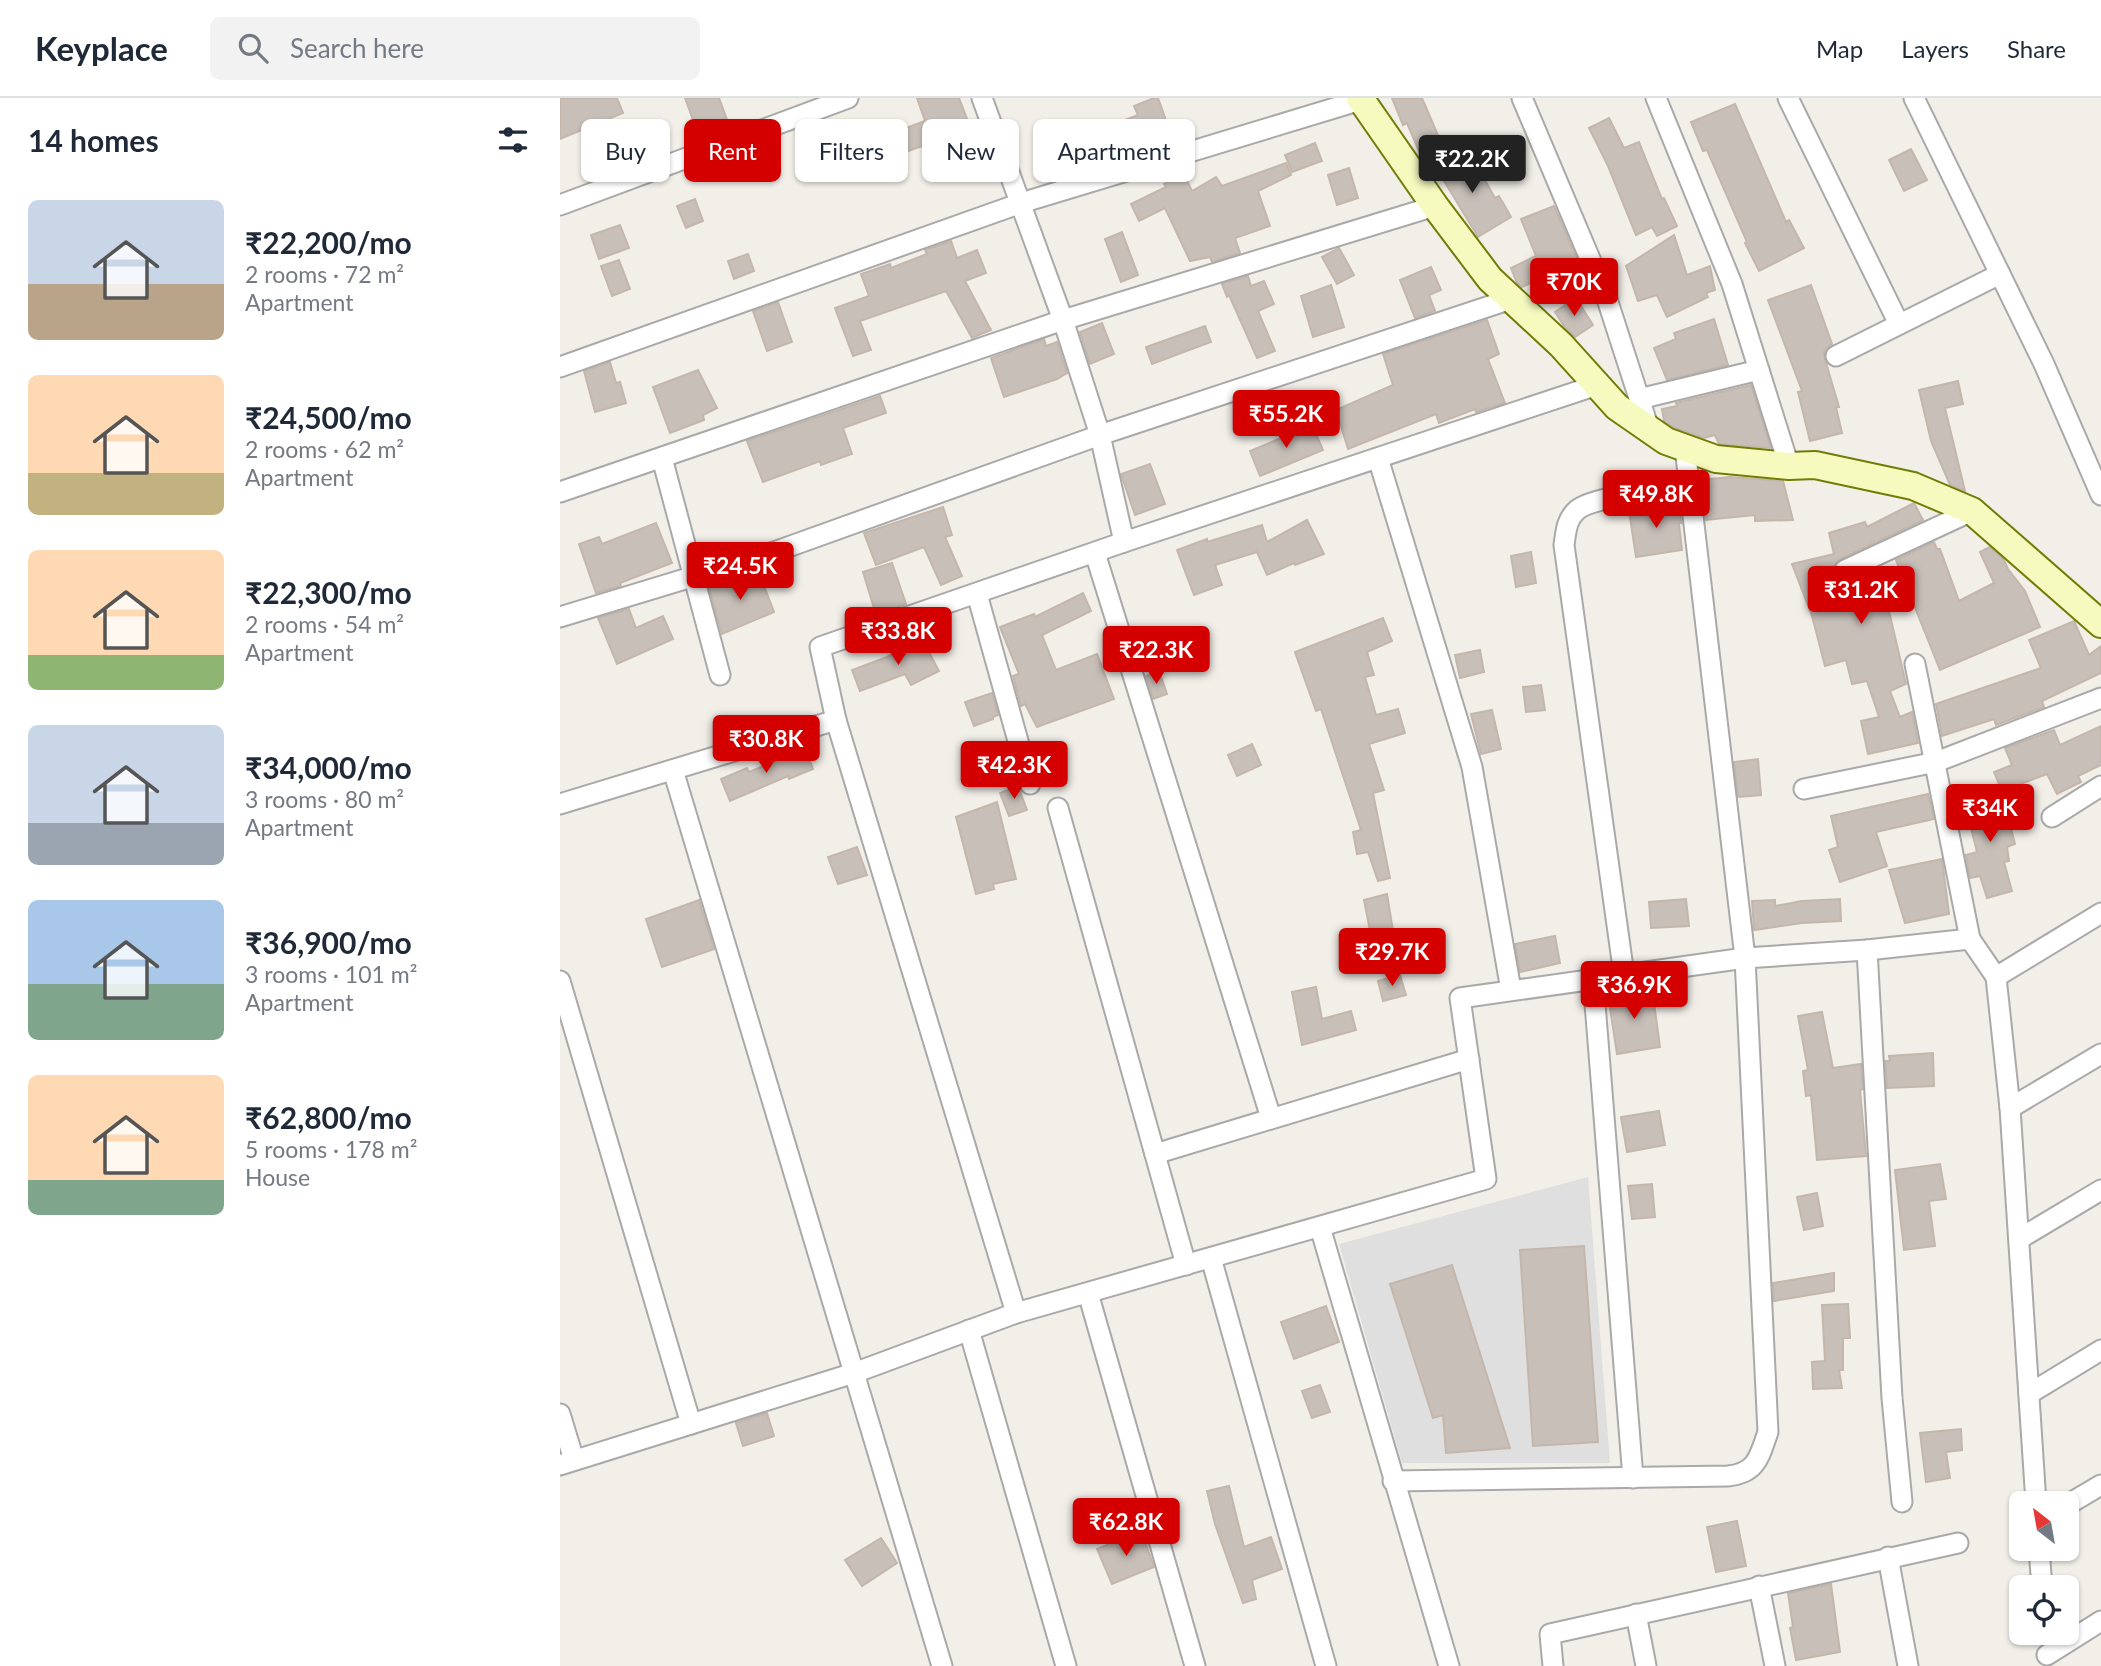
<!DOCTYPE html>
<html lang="en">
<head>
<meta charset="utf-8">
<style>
	:root { --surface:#fff; --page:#f2f2f3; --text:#1f2937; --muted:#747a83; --line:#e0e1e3; --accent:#d40000 }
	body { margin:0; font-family:Lato,sans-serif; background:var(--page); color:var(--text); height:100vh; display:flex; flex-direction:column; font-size:26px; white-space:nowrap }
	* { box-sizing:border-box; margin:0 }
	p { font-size:23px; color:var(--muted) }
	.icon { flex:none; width:38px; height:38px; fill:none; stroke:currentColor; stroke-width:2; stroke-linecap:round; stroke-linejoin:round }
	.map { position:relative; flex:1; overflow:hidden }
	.sheet { display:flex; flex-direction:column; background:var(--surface); width:560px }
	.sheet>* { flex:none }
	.hud { position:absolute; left:21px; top:21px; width:665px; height:63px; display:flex; gap:14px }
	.needle { width:46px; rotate:329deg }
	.tools { position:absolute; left:1449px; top:1393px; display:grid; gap:14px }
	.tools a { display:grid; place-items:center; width:70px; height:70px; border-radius:10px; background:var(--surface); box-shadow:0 2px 5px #0004; font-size:35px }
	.price { position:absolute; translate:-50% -60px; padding:0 16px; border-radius:7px; background:var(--accent); color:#fff; font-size:23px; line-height:46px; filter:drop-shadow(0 2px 4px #0008) }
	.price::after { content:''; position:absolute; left:50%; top:42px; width:21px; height:16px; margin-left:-10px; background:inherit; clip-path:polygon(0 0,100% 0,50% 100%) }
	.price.on { background:#222; color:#fff }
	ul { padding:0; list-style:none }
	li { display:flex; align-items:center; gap:21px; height:175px; padding:0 28px }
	li span { display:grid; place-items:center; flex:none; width:196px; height:140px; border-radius:10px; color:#555 }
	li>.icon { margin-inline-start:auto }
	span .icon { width:84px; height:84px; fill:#fffc; stroke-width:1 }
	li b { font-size:30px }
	h2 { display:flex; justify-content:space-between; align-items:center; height:84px; padding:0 28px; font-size:30px }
	.tag { padding:0 24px; border-radius:10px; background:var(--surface); box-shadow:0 2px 5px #0004; font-size:24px; line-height:63px }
	.tag.on { background:var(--accent); color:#fff }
	header { display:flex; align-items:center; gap:42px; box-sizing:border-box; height:98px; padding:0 35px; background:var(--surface); border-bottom:2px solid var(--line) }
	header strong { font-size:33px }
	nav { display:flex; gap:38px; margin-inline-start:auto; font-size:24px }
	.search { width:490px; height:63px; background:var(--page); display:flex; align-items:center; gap:18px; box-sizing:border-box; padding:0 24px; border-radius:10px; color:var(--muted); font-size:26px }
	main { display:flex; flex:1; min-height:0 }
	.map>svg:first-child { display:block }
	.residential { fill:#e0dfdf }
	.building { fill:#c7bfb8; stroke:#c4b6ab; stroke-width:2 }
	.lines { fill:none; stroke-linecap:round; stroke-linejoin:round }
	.street-casing { stroke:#a9a9a9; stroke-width:23 }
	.secondary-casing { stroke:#707d05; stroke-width:30 }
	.street { stroke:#fff; stroke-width:19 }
	.secondary { stroke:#f7fabf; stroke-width:26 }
</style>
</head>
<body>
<header>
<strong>Keyplace</strong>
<div class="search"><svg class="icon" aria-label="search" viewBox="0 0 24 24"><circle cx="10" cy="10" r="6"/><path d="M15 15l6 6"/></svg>Search here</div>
<nav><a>Map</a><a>Layers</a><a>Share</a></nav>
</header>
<main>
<section class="sheet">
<h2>14 homes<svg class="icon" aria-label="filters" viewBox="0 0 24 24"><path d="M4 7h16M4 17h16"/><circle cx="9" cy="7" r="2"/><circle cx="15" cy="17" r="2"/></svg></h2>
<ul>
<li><span style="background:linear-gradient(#c9d6e8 60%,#b9a48a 0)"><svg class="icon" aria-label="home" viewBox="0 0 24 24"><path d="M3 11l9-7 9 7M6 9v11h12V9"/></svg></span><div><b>₹22,200/mo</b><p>2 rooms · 72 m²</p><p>Apartment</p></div></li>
<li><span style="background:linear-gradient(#ffd9b3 70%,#c2b280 0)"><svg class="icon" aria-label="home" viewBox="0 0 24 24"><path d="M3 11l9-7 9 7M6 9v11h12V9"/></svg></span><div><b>₹24,500/mo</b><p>2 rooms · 62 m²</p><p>Apartment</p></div></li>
<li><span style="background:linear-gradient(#ffd9b3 75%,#8fb573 0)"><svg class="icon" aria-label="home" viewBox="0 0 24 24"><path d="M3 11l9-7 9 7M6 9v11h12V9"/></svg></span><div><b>₹22,300/mo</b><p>2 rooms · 54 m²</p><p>Apartment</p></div></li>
<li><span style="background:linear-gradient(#c9d6e8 70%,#9aa5b1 0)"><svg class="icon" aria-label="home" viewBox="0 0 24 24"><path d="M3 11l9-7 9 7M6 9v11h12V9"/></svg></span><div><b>₹34,000/mo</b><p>3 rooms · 80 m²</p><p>Apartment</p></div></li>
<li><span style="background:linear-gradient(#a9c7e8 60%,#7fa58c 0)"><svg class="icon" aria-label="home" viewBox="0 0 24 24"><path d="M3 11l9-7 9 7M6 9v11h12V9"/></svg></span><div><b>₹36,900/mo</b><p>3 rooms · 101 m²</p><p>Apartment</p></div></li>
<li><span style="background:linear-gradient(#ffd9b3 75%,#7fa58c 0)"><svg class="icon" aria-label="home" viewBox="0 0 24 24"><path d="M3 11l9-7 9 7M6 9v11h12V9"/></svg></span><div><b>₹62,800/mo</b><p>5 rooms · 178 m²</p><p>House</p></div></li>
</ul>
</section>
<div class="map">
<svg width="1541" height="1568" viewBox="0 0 1541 1568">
	<rect width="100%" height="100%" fill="#f2efe9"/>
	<path class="residential" d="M 1028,1079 L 1050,1365 L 842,1365 L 779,1146 Z"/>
	<g class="building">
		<path d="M 0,0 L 57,0 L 63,15 L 0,41 Z"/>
		<path d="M 125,0 L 159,0 L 170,30 L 140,41 Z"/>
		<path d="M 357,0 L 399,0 L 412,34 L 374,48 L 373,44 L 332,59 L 324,38 L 365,23 Z"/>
		<path d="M 594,0 L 598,0 L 612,39 L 546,61 L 536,33 L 578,17 L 574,8 Z"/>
		<path d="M 832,0 L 862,0 L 883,49 L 861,58 L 847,25 L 843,27 Z"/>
		<path d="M 1175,6 L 1226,124 L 1229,122 L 1244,150 L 1199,173 L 1185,145 L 1187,144 L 1147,52 L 1143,53 L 1131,24 Z"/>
		<path d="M 1049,20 L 1064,50 L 1079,44 L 1102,101 L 1104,100 L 1117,128 L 1097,138 L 1092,129 L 1076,137 L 1048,68 L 1029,30 Z"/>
		<path d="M 755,45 L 762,63 L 732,74 L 725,57 Z"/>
		<path d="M 1351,51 L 1367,82 L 1344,93 L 1329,62 Z"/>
		<path d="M 890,52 L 906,80 L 920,73 L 935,100 L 939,98 L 951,119 L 918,139 L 872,63 Z"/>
		<path d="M 726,65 L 731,77 L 698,93 L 710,128 L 675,140 L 680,155 L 652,164 L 650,159 L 630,163 L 605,110 L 579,123 L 571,106 L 606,89 L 604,86 L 624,76 L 632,93 L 656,79 L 662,88 Z"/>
		<path d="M 789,70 L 798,100 L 777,107 L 768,77 Z"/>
		<path d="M 135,101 L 143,123 L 126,130 L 117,108 Z"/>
		<path d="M 994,108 L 1018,163 L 962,189 L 957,185 L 951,170 L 976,158 L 961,121 Z"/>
		<path d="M 60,127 L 69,150 L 39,161 L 31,137 Z"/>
		<path d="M 562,134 L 578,177 L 561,184 L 545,141 Z"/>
		<path d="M 1114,137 L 1127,177 L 1150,168 L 1155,192 L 1146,195 L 1148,199 L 1107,219 L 1097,197 L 1078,203 L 1066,168 Z"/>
		<path d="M 391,143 L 397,160 L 417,152 L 426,175 L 405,183 L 431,232 L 412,240 L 386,193 L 300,223 L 311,252 L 293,258 L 275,210 L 309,198 L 301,176 L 330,166 L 331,170 L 367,156 L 365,152 Z"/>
		<path d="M 779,150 L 794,177 L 777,186 L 762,159 Z"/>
		<path d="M 188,156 L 194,173 L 174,181 L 168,163 Z"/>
		<path d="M 59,162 L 70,191 L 52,198 L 41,168 Z"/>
		<path d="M 871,169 L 881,192 L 869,197 L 875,213 L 855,220 L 840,182 Z"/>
		<path d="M 688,178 L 691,188 L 704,183 L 714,206 L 698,213 L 715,253 L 697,260 L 669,197 L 667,199 L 662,186 Z"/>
		<path d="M 771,187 L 784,229 L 753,239 L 741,198 Z"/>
		<path d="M 1251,187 L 1272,246 L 1264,254 L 1264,258 L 1279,309 L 1276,309 L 1282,335 L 1250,343 L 1238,294 L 1242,293 L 1208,202 Z"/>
		<path d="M 1016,200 L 1033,227 L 1015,239 L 1004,228 L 995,214 Z"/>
		<path d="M 218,204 L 232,244 L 207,253 L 193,213 Z"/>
		<path d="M 1154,221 L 1168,267 L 1107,282 L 1094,250 L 1116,241 L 1114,235 Z"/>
		<path d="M 927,222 L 939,256 L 928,261 L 945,305 L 916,314 L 915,311 L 879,325 L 876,316 L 788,351 L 776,312 L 833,287 L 823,256 Z"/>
		<path d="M 542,225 L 554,256 L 530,266 L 520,234 Z"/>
		<path d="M 645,228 L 651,244 L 592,266 L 586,249 Z"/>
		<path d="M 484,241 L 486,248 L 497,244 L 507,275 L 497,281 L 444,299 L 431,260 Z"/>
		<path d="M 50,264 L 56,285 L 60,284 L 66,305 L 35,314 L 24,273 Z"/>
		<path d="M 138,272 L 157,310 L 143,317 L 144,322 L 110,335 L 93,289 Z"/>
		<path d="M 1398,283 L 1403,306 L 1385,310 L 1405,393 L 1390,387 L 1371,343 L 1359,292 Z"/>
		<path d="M 1191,287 L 1211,350 L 1159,346 L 1155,337 L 1144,340 L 1113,329 L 1104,323 L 1102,311 L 1117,308 L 1116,305 Z"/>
		<path d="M 320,298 L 326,315 L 283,330 L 292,356 L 261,367 L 260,363 L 203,384 L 187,343 Z"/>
		<path d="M 752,327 L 763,352 L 700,378 L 690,353 Z"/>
		<path d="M 590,366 L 605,406 L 575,417 L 561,376 Z"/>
		<path d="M 1170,379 L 1223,383 L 1233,422 L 1195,423 L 1195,417 L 1146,422 L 1141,382 Z"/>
		<path d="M 1354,405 L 1363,422 L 1280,461 L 1273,470 L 1277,482 L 1285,484 L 1319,470 L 1346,586 L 1330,593 L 1340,619 L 1352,614 L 1358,645 L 1308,656 L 1301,623 L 1319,619 L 1307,583 L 1292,586 L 1286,562 L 1265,568 L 1252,518 L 1232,466 L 1274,456 L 1269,435 L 1305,424 L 1307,429 Z"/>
		<path d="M 1119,406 L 1121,425 L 1119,425 L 1122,452 L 1076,459 L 1069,413 Z"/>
		<path d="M 383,409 L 392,437 L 385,439 L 402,478 L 381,487 L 364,449 L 316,467 L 304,435 Z"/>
		<path d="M 747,422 L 764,456 L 735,467 L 734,465 L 707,477 L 697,454 L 655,467 L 662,487 L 634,497 L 617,452 L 647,441 L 647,444 L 702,427 L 707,444 Z"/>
		<path d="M 96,425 L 112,465 L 60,485 L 61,488 L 36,495 L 19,446 L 39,439 L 42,446 Z"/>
		<path d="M 1374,444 L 1377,451 L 1380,451 L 1399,503 L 1434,485 L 1420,454 L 1430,449 L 1444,462 L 1448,471 L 1465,493 L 1480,529 L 1380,572 L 1336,462 Z"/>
		<path d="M 971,454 L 976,485 L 956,489 L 951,458 Z"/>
		<path d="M 332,465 L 346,506 L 316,517 L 303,474 Z"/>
		<path d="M 199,475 L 214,514 L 162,536 L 149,490 L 174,479 L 179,477 L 181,482 Z"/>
		<path d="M 523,495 L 531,513 L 482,537 L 496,572 L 537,556 L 554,601 L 477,629 L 465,606 L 461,608 L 453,578 L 459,576 L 440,529 L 474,516 L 475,519 Z"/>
		<path d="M 69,511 L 76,530 L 103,518 L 113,541 L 57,566 L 38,520 Z"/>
		<path d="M 823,520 L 832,543 L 807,554 L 814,577 L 805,579 L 816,617 L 838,611 L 845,635 L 809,646 L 824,692 L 813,695 L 830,780 L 818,783 L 808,754 L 797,756 L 793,734 L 801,732 L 761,611 L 756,613 L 735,554 Z"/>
		<path d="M 1514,523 L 1529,557 L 1541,548 L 1541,575 L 1482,603 L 1484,609 L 1436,627 L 1434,621 L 1382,638 L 1376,606 L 1481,570 L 1469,542 Z"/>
		<path d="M 362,541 L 379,573 L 351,587 L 345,576 L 300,593 L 292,572 L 327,559 Z"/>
		<path d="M 920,552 L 924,574 L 900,580 L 895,557 Z"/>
		<path d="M 592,576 L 600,576 L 607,596 L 593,601 L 586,578 Z"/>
		<path d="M 981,587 L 985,612 L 966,614 L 963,589 Z"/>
		<path d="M 432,595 L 438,617 L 433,619 L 433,621 L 414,628 L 405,604 Z"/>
		<path d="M 932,612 L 941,651 L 921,656 L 911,616 Z"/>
		<path d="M 1541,628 L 1541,667 L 1518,678 L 1521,684 L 1497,696 L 1487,676 L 1442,693 L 1434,674 L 1452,667 L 1445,650 L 1494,632 L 1500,647 Z"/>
		<path d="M 692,646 L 701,667 L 677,678 L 668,657 Z"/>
		<path d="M 245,651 L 253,671 L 229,681 L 228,678 L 170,703 L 161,681 L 187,670 L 189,674 Z"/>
		<path d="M 1198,661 L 1201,697 L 1178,699 L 1174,664 Z"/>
		<path d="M 458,688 L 467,712 L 449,718 L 440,695 Z"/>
		<path d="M 1368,696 L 1374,721 L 1316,734 L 1327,768 L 1280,784 L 1269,752 L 1278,749 L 1271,718 Z"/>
		<path d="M 1442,696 L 1455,746 L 1447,749 L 1449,763 L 1444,764 L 1452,793 L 1427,800 L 1420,778 L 1410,780 L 1406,757 L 1417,754 L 1405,706 Z"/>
		<path d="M 437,704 L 456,781 L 433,786 L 434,791 L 416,796 L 396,719 Z"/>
		<path d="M 297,749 L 307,777 L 278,786 L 268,759 Z"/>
		<path d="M 1382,761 L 1389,816 L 1345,825 L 1329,772 Z"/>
		<path d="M 827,796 L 834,839 L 812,843 L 804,802 Z"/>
		<path d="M 1126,801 L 1129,828 L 1091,830 L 1089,804 Z"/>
		<path d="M 1280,801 L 1281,823 L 1242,825 L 1194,832 L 1192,803 L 1215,802 L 1215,808 L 1242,803 Z"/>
		<path d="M 139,802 L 154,851 L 102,869 L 86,821 Z"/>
		<path d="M 995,838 L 1000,865 L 960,874 L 955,846 Z"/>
		<path d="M 840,877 L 846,897 L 823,903 L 818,883 Z"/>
		<path d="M 756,889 L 762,921 L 791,913 L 796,932 L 742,947 L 732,894 Z"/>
		<path d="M 1092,890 L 1100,949 L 1057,956 L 1048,897 Z"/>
		<path d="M 1262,914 L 1273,970 L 1301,966 L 1303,991 L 1300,992 L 1306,1058 L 1257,1062 L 1251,997 L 1246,998 L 1243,973 L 1248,972 L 1238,918 Z"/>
		<path d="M 1373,955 L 1374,988 L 1327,990 L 1325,963 L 1330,963 L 1329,958 Z"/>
		<path d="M 1099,1013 L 1105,1047 L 1067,1054 L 1061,1019 Z"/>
		<path d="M 1380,1066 L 1386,1101 L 1369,1103 L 1375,1148 L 1344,1152 L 1335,1072 Z"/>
		<path d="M 1092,1086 L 1095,1119 L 1072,1121 L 1068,1088 Z"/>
		<path d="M 1257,1095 L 1263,1128 L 1244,1132 L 1237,1099 Z"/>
		<path d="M 1024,1148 L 1038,1344 L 973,1348 L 960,1152 Z"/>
		<path d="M 892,1167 L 950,1350 L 886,1355 L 883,1317 L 873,1320 L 830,1186 Z"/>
		<path d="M 1274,1175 L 1274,1193 L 1214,1203 L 1213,1185 Z"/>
		<path d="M 1288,1206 L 1290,1240 L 1283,1240 L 1283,1272 L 1279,1272 L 1282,1290 L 1253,1291 L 1252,1264 L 1265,1263 L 1262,1207 Z"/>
		<path d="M 766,1208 L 779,1244 L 734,1261 L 721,1224 Z"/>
		<path d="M 760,1287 L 770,1314 L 752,1320 L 742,1293 Z"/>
		<path d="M 207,1315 L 214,1338 L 183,1348 L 176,1325 Z"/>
		<path d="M 1401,1331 L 1402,1352 L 1386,1354 L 1390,1380 L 1366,1384 L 1360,1335 Z"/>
		<path d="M 669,1388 L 684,1449 L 711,1439 L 722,1471 L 692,1482 L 696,1501 L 683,1505 L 655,1426 L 647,1393 Z"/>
		<path d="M 1177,1423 L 1186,1468 L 1156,1474 L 1147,1429 Z"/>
		<path d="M 581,1433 L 594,1469 L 552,1486 L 537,1451 Z"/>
		<path d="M 321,1440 L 337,1465 L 302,1488 L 285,1462 Z"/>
		<path d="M 1271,1486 L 1280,1554 L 1236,1562 L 1230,1530 L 1233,1529 L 1228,1495 Z"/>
	</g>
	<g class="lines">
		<g class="street-casing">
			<g id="street">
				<path d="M 422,0 L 503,222 L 540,337 L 564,444"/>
				<path d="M 962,0 L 1047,201 L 1089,331"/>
				<path d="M 1096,0 L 1172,186 L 1229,368"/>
				<path d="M 1228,0 L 1339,226"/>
				<path d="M 1354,0 L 1484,266 L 1541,397"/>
				<path d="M 0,107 L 288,0"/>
				<path d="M 1276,258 L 1440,176"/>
				<path d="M 0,269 L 461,105 L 801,2"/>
				<path d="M 1079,301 L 1199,272"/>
				<path d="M 102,360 L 160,577"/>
				<path d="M 818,360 L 912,669 L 951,892"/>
				<path d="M 0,394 L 503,222 L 875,108"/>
				<path d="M 535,455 L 711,1020"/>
				<path d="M 1285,472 L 1412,413"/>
				<path d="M 417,496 L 470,686"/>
				<path d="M 0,519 L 214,454 L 540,337 L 951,201"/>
				<path d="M 1355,566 L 1410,841"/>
				<path d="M 276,622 L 456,1215"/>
				<path d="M 113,672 L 382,1568"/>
				<path d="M 1244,691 L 1376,664 L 1541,600"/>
				<path d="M 0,706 L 276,622 L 260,549 L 564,444 L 1037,287"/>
				<path d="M 498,710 L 626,1167"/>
				<path d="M 1492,719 L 1541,688"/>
				<path d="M 1307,852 L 1332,1300 L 1342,1404"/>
				<path d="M 1064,877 L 1004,447 C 1006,434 1006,422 1017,412 C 1035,398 1104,392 1129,387"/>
				<path d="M 1436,879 L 1450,1010 L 1476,1405"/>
				<path d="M 1033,881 L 1073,1380"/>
				<path d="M 0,883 L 131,1326"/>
				<path d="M 1450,1010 L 1541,956"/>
				<path d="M 595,1056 L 909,961"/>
				<path d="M 760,1129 L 889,1568"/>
				<path d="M 1459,1141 L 1541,1092"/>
				<path d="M 651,1160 L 766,1568"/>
				<path d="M 528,1195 L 635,1568"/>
				<path d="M 409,1232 L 506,1568"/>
				<path d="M 1469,1296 L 1541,1252"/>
				<path d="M 0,1316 L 14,1362"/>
				<path d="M 0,1367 L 294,1275 L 456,1215 L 926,1081 L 900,900 L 1185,860 L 1125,350"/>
				<path d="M 833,1383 L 1168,1378 C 1197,1375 1199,1359 1208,1334 L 1185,860 L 1307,852 L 1410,841 L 1436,879 L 1541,815"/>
				<path d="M 1507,1407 L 1541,1387"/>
				<path d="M 1479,1451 L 1482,1489"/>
				<path d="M 1328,1459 L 1348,1568"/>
				<path d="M 1199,1488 L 1215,1568"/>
				<path d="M 1076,1516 L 1086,1568"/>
				<path d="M 1487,1557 L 1541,1523"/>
				<path d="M 993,1568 L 990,1536 L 1398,1445"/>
			</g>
		</g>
		<g class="secondary-casing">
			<path id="secondary" d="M 800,0 L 875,108 L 930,181 L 1001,247 L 1057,309 L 1106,343 L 1156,361 L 1229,368 L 1255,367 L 1353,388 L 1412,413 L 1541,526"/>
		</g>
		<use href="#street" class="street"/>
		<use href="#secondary" class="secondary"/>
	</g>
</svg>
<div class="tools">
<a><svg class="needle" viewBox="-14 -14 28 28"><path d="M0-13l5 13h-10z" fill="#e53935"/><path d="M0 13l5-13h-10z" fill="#747a83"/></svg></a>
<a><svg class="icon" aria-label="locate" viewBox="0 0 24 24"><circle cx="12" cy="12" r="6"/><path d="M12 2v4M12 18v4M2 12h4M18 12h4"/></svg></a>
</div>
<b class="price on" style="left:912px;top:97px">₹22.2K</b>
<b class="price" style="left:1014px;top:220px">₹70K</b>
<b class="price" style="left:726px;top:352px">₹55.2K</b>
<b class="price" style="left:1096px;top:432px">₹49.8K</b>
<b class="price" style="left:180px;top:504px">₹24.5K</b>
<b class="price" style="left:1301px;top:528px">₹31.2K</b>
<b class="price" style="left:338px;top:569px">₹33.8K</b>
<b class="price" style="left:596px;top:588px">₹22.3K</b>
<b class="price" style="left:206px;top:677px">₹30.8K</b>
<b class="price" style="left:454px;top:703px">₹42.3K</b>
<b class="price" style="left:1430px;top:746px">₹34K</b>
<b class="price" style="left:832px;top:890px">₹29.7K</b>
<b class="price" style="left:1074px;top:923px">₹36.9K</b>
<b class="price" style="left:566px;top:1460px">₹62.8K</b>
<div class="hud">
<a class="tag">Buy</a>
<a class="tag on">Rent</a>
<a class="tag">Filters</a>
<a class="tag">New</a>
<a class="tag">Apartment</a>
</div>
</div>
</main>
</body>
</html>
